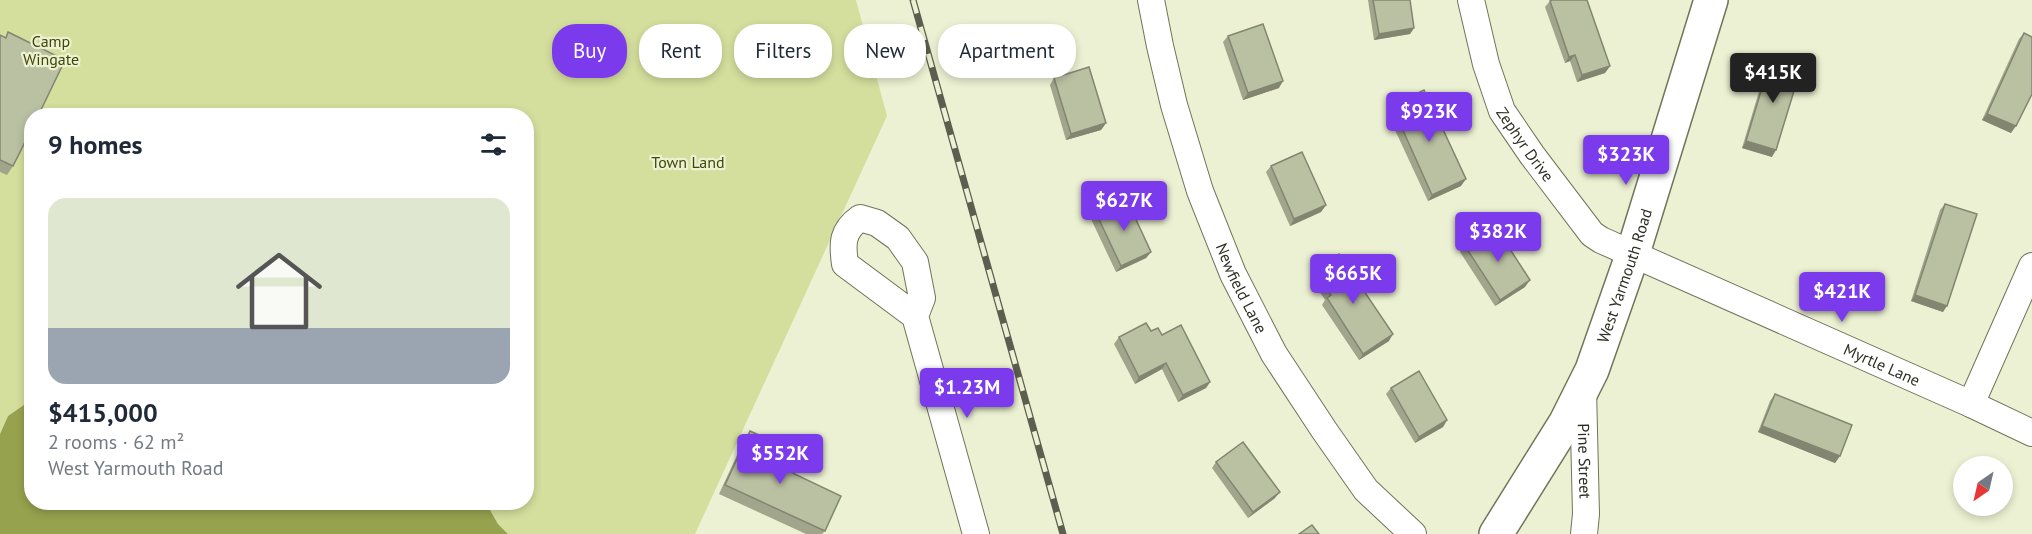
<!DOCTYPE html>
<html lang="en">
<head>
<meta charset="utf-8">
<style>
	:root { --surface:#fff; --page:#f2f2f3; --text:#1f2937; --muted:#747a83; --accent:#7c3aed }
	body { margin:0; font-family:"PT Sans",sans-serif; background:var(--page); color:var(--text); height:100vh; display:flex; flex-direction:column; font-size:22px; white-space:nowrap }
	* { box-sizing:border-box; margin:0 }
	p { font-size:20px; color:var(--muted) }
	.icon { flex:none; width:33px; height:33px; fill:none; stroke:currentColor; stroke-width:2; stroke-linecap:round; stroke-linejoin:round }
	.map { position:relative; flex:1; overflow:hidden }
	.drawer { position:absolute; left:24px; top:108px; width:510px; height:402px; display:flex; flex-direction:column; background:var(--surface); border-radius:24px; box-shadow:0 3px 9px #0003 }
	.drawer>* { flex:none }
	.hud { position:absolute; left:552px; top:24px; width:570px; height:54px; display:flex; gap:12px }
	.needle { width:39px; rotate:214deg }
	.buttons { position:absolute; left:1953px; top:456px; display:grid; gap:12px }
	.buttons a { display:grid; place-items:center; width:60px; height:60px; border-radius:50%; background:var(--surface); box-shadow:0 3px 9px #0003; font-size:30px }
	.price { position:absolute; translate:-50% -51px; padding:0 14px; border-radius:6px; background:var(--accent); color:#fff; font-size:20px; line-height:39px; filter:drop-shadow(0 2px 3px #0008) }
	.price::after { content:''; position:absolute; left:50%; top:36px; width:18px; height:14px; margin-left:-9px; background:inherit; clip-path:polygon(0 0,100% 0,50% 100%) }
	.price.active { background:#222; color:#fff }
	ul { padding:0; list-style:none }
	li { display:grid; align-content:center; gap:12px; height:318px; padding:0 24px }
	li span { display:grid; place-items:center; height:186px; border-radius:18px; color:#555 }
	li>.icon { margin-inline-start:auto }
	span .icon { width:108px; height:108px; fill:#fffc; stroke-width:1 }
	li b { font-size:26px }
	h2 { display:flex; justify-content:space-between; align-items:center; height:72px; padding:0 24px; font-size:26px }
	.pill { padding:0 21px; border-radius:24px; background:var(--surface); box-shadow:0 3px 9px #0003; font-size:21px; line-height:54px }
	.pill.active { background:var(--accent); color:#fff }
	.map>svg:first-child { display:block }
	.green { fill:#d4df9d }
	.water { fill:#97a24e }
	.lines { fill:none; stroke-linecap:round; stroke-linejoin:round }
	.street-casing { stroke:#707459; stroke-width:28 }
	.secondary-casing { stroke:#707459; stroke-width:36 }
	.street { stroke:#fff; stroke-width:26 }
	.secondary { stroke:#fff; stroke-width:33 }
	.rail-casing { stroke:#5c5f4f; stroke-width:7 }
	.rail { stroke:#ecf1d3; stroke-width:4.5; stroke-dasharray:14; stroke-linecap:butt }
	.wall { fill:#a0a58b }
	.shaded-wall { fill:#828671 }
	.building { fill:#bac0a2; stroke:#828671; stroke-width:1.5 }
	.labels { text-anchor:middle; stroke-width:4.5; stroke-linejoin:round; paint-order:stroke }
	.park-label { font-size:16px; fill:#414805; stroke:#ecf1d3 }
	.street-label { font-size:16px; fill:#2d2f23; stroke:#ecf1d3 }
</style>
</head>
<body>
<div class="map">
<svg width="2032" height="534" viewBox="0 0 2032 534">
	<rect width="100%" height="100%" fill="#ecf1d3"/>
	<path class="green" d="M 0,0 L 856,0 L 887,116 L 695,534 L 508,534 L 498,524 L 486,503 L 526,502 L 526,116 L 32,116 L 31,400 L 8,416 L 0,434 Z"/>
	<path class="water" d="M 31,400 L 32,502 L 486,503 L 498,524 L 508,534 L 0,534 L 0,434 L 8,416 Z"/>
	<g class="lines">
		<g class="street-casing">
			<g id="street">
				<path id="s1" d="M 1151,0 L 1160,46 L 1174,105 L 1200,191 L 1233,274 L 1274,354 L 1324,430 L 1366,490 L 1413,534"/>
				<path id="s2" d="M 1471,0 L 1486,64 L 1502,111 L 1532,155 L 1592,234 L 1601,240 L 1971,404 L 2032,433"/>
				<path d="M 915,316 L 845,264 C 842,243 842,231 860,218 L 877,223 L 898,238 L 915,262 L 922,298 L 915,316 L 976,534"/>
				<path id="s3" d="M 1583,389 L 1586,514 L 1584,534"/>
				<path d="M 1971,404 L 2032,266"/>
			</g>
		</g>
		<g class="secondary-casing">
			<g id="secondary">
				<path id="s4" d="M 1496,534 L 1566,422 L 1592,370 L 1633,253 L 1711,0"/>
			</g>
		</g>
		<use href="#street" class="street"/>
		<use href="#secondary" class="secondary"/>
		<g class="rail-casing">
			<path id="rail" d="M 913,0 L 1063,534"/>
		</g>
		<use href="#rail" class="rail"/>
	</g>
	<g class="wall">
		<path d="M 1368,0 L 1410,0 L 1414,28 L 1410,34 L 1374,40 Z"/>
		<path d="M 1550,1 L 1610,66 L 1605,73 L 1577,82 L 1570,61 L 1565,63 L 1545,7 Z"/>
		<path d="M 8,32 L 13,166 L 7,175 L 0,172 L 0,35 L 5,38 Z"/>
		<path d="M 2024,33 L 2011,133 L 1982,120 L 2019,39 Z"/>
		<path d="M 1228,36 L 1279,88 L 1243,100 L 1223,42 Z"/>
		<path d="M 1771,58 L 1772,157 L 1742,148 L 1767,65 Z"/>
		<path d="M 1054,78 L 1106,123 L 1101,130 L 1066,140 L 1050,85 Z"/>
		<path d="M 1393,105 L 1461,186 L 1428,201 L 1388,115 L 1388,111 Z"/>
		<path d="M 1271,166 L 1326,205 L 1321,212 L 1290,226 L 1266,172 Z"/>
		<path d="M 1945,204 L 1943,312 L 1911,301 L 1940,210 Z"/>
		<path d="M 1096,213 L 1151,252 L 1146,258 L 1116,272 L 1091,219 Z"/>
		<path d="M 1465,246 L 1525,287 L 1495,306 L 1460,252 Z"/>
		<path d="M 1314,270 L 1389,341 L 1359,360 L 1322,305 L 1325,300 L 1310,277 Z"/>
		<path d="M 1151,331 L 1162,335 L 1210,382 L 1206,388 L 1178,402 L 1162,369 L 1135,384 L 1114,344 L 1119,337 Z"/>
		<path d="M 1391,388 L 1447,420 L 1443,427 L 1415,443 L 1386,394 Z"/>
		<path d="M 1775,394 L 1840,456 L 1835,463 L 1758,432 L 1770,401 Z"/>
		<path d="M 750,431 L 768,454 L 784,469 L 825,531 L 822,534 L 806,534 L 719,494 L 744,440 Z"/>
		<path d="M 1216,462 L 1275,498 L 1248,518 L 1212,468 Z"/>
	</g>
	<g class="shaded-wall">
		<path d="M 1414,28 L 1410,34 L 1374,40 L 1379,34 Z"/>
		<path d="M 1575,55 L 1570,61 L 1565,63 L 1569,57 Z"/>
		<path d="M 1610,66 L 1605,73 L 1577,82 L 1582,75 Z"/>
		<path d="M 1283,81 L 1279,88 L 1243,100 L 1248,93 Z"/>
		<path d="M 1987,114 L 2016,126 L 2011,133 L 1982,120 Z"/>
		<path d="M 1106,123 L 1101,130 L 1066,140 L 1071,134 Z"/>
		<path d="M 1746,141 L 1776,150 L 1772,157 L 1742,148 Z"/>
		<path d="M 1466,179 L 1461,186 L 1428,201 L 1432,195 Z"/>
		<path d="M 1326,205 L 1321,212 L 1290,226 L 1294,219 Z"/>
		<path d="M 1151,252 L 1146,258 L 1116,272 L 1121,266 Z"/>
		<path d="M 1530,280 L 1525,287 L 1495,306 L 1500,300 Z"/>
		<path d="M 1915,295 L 1947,306 L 1943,312 L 1911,301 Z"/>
		<path d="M 1393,334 L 1389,341 L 1359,360 L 1363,354 Z"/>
		<path d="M 1166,363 L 1162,369 L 1135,384 L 1139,377 Z"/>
		<path d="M 1210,382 L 1206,388 L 1178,402 L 1183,395 Z"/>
		<path d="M 1447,420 L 1443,427 L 1415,443 L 1419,437 Z"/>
		<path d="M 1762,426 L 1840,456 L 1835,463 L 1758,432 Z"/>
		<path d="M 1280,492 L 1275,498 L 1248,518 L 1253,512 Z"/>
	</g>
	<g class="building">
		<path d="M 1373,0 L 1410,0 L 1414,28 L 1379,34 Z"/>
		<path d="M 1552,0 L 1587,0 L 1610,66 L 1582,75 L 1575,55 L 1569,57 L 1550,1 Z"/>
		<path d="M 1263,24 L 1283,81 L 1248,93 L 1228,36 Z"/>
		<path d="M 8,32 L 65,60 L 38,116 L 32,116 L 32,128 L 13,166 L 0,160 L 0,35 L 6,38 Z"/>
		<path d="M 2024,33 L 2032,37 L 2032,94 L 2016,126 L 1987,114 Z"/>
		<path d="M 1771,58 L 1801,68 L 1776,150 L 1746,141 Z"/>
		<path d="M 1089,67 L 1106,123 L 1071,134 L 1054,78 Z"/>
		<path d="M 1424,90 L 1439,124 L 1440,123 L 1466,179 L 1432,195 L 1393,108 L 1393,105 Z"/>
		<path d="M 1302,152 L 1326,205 L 1294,219 L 1271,166 Z"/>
		<path d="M 1126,198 L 1151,252 L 1121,266 L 1096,213 Z"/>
		<path d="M 1945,204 L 1977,214 L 1947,306 L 1915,295 Z"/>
		<path d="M 1495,226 L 1530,280 L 1500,300 L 1465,246 Z"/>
		<path d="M 1339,254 L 1393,334 L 1363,354 L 1327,298 L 1331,295 L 1314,270 Z"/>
		<path d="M 1146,323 L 1151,331 L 1158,328 L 1162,335 L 1181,325 L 1210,382 L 1183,395 L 1166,363 L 1139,377 L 1119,337 Z"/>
		<path d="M 1419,371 L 1447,420 L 1419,437 L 1391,388 Z"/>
		<path d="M 1775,394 L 1852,425 L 1840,456 L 1762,426 Z"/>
		<path d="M 750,431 L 774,442 L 768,454 L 787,462 L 784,469 L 841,496 L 825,531 L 725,485 Z"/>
		<path d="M 1243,442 L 1280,492 L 1253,512 L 1216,462 Z"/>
		<path d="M 1312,525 L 1319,534 L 1299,534 Z"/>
	</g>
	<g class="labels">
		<g class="park-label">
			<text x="51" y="47">Camp<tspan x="51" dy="18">Wingate</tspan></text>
			<text x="688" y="168">Town Land</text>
		</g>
		<g class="street-label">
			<text dy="6" stroke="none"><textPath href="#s2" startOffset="156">Zephyr Drive</textPath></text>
			<text dy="6" stroke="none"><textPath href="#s4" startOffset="290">West Yarmouth Road</textPath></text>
			<text dy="6" stroke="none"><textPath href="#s1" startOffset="303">Newfield Lane</textPath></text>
			<text dy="6" stroke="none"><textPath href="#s2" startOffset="586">Myrtle Lane</textPath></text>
			<text dy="6" stroke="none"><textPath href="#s3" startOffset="72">Pine Street</textPath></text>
		</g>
	</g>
</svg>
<div class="buttons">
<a><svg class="needle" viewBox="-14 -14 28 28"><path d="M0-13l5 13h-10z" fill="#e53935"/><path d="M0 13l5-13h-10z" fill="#747a83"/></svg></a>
</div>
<b class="price active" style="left:1773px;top:104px">$415K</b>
<b class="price" style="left:1429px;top:143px">$923K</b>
<b class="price" style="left:1626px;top:186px">$323K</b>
<b class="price" style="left:1124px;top:232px">$627K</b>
<b class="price" style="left:1498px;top:263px">$382K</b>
<b class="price" style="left:1353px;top:305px">$665K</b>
<b class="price" style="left:1842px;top:323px">$421K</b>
<b class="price" style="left:967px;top:419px">$1.23M</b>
<b class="price" style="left:780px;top:485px">$552K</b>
<div class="hud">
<a class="pill active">Buy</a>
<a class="pill">Rent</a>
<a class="pill">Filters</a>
<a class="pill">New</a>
<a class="pill">Apartment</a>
</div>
<section class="drawer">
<h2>9 homes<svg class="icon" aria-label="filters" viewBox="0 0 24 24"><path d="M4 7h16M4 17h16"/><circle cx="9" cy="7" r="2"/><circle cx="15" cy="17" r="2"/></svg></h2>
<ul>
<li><span style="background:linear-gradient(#dfe7d0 70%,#9aa5b1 0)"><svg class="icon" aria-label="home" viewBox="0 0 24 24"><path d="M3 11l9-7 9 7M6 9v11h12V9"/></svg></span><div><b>$415,000</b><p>2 rooms · 62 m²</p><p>West Yarmouth Road</p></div></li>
</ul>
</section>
</div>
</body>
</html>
